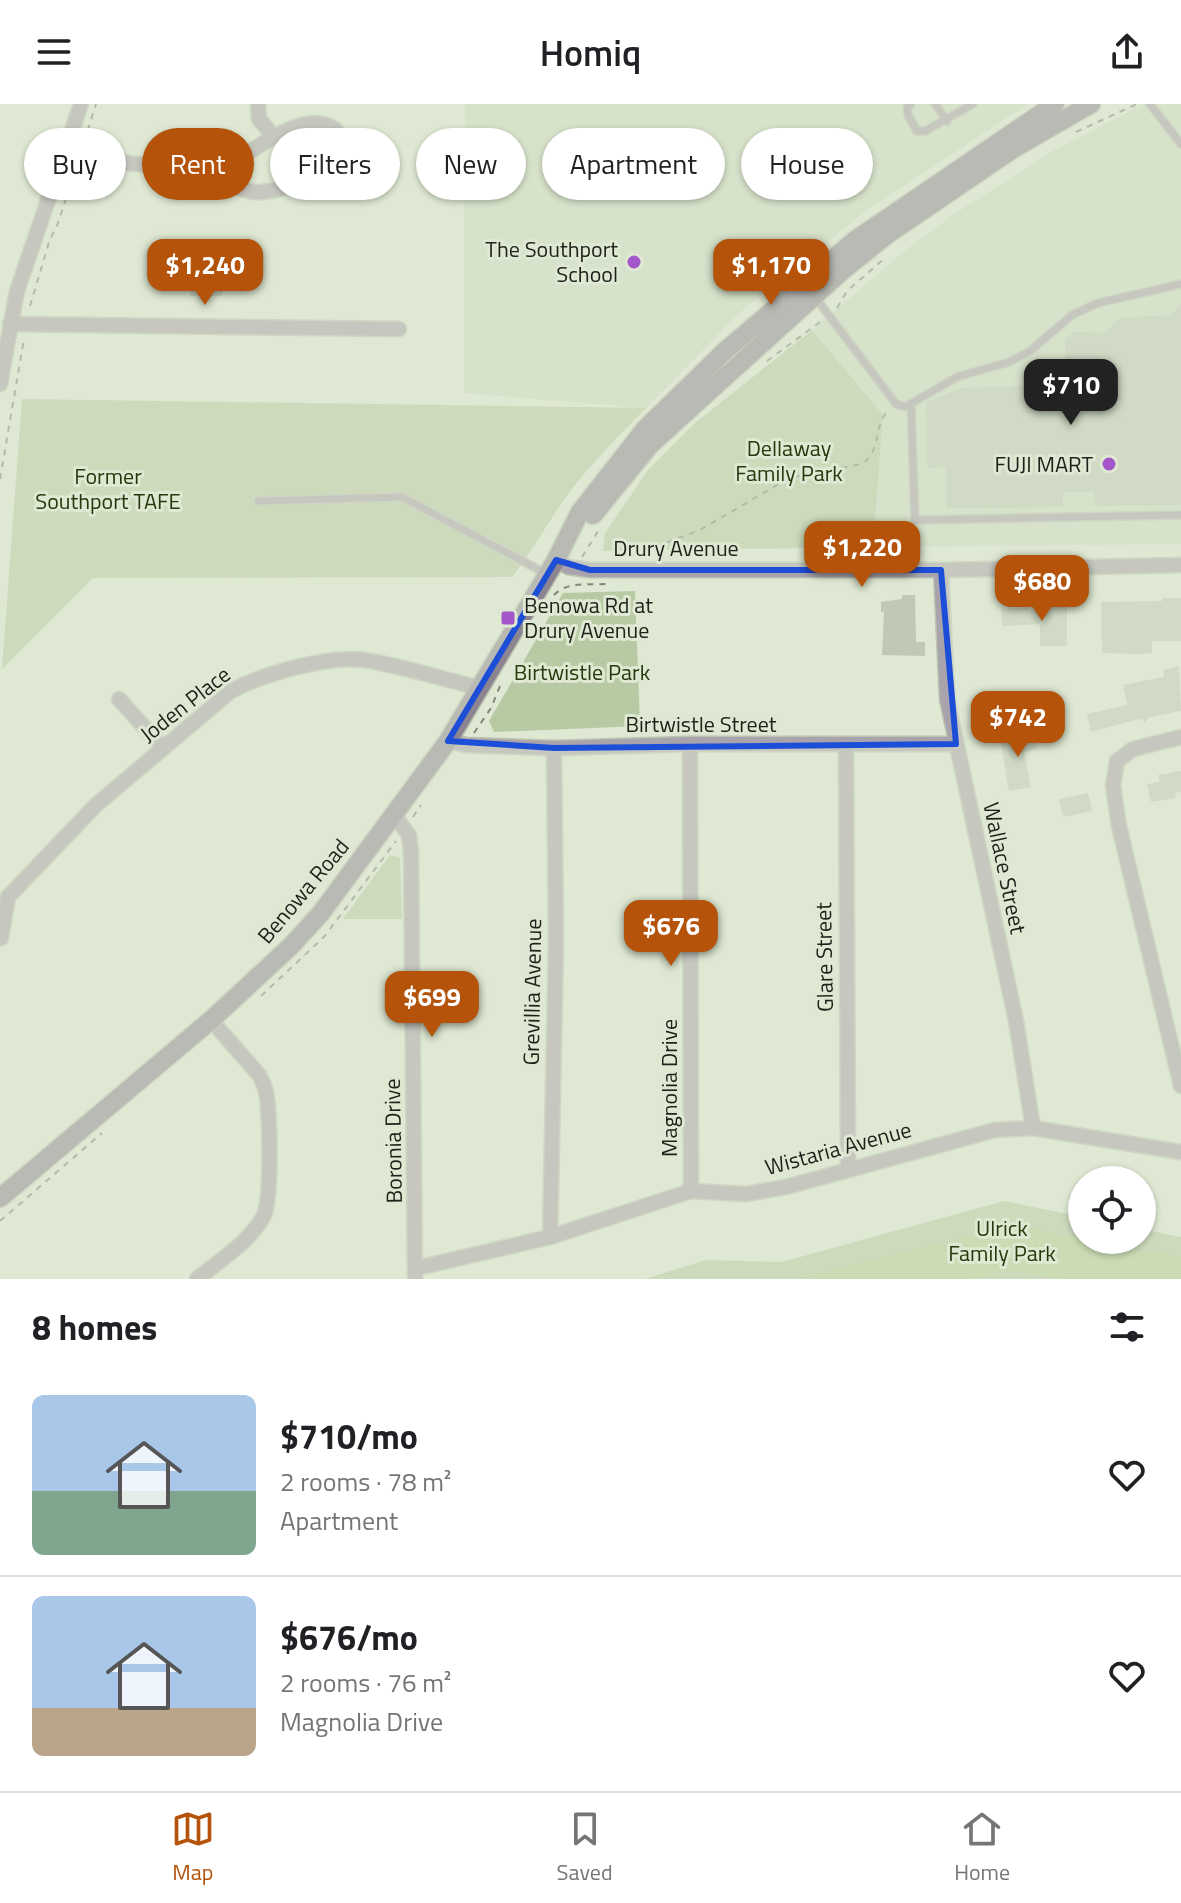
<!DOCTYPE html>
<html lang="en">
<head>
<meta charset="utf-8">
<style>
	:root { --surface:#fff; --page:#f6f6f6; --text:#202124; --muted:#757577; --line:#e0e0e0; --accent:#b45309 }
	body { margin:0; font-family:"Titillium Web",sans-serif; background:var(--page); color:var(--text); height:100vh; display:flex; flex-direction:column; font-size:30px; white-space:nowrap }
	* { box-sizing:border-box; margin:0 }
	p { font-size:26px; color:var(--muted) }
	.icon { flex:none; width:44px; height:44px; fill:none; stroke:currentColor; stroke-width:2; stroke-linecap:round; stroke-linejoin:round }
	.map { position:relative; height:1175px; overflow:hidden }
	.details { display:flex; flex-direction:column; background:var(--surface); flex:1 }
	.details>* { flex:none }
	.top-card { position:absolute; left:24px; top:24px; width:1134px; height:72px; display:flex; gap:16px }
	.fabs { position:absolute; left:1068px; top:1062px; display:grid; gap:16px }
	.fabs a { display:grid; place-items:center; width:88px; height:88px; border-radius:50%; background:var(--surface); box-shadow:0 2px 6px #0004; font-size:40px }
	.price { position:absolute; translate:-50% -68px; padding:0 18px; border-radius:16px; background:var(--accent); color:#fff; font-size:26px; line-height:52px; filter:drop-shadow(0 2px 4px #0008) }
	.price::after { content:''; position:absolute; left:50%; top:48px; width:24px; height:18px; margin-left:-12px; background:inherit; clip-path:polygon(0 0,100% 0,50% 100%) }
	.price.on { background:#222; color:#fff }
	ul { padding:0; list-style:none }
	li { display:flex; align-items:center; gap:24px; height:200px; padding:0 32px }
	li+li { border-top:2px solid var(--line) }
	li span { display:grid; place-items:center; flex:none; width:224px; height:160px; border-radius:12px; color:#555 }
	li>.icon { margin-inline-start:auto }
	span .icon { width:96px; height:96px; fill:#fffc; stroke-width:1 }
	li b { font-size:34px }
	h2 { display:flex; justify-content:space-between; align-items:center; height:96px; padding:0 32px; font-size:34px }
	.chip { padding:0 28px; border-radius:36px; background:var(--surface); box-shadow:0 2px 6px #0004; font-size:28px; line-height:72px }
	.chip.on { background:var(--accent); color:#fff }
	header { display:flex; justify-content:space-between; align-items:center; height:104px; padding:0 32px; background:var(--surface); font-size:36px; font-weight:600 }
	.tab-bar { display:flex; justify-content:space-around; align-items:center; height:112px; border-top:2px solid var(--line); background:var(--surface); font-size:22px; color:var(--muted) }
	.tab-bar a { display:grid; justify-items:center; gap:4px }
	.tab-bar .on { color:var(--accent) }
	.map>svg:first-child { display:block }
	.built { fill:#cedbc0 }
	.green { fill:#b8caa3 }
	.water { fill:#b4ce92 }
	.building { fill:#bfc9b4 }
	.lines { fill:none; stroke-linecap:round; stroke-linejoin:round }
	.lane-casing { stroke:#bcc4b1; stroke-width:10 }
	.street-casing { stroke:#bcc4b1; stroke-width:17 }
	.secondary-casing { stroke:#bcc4b1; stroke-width:21 }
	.path { stroke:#818879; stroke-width:2; stroke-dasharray:6 6; stroke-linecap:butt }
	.lane { stroke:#a9a3ac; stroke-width:7 }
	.street { stroke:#a9a3ac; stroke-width:14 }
	.secondary { stroke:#8c8491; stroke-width:18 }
	.marked { fill:none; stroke:#1d4ed8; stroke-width:6; stroke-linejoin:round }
	.poi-dot { fill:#a457c8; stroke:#dee8d2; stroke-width:3 }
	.labels { text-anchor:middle; stroke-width:6; stroke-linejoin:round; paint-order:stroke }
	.poi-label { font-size:22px; fill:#1f221a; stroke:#dee8d2; text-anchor:end }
	.park-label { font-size:22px; fill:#29390d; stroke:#dee8d2 }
	.street-label { font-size:22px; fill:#1f221a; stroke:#dee8d2 }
</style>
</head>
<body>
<header><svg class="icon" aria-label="menu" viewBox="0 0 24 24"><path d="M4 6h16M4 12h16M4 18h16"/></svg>Homiq<svg class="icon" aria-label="share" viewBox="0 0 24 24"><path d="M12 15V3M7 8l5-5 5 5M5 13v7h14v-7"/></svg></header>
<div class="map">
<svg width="1181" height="1175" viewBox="0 0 1181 1175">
	<rect width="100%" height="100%" fill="#dee8d2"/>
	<g class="built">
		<path d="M 465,0 L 1028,0 L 866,107 L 738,210 L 646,304 L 464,289 Z"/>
		<path d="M 1144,0 L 1181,0 L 1181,440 L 873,443 L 883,311 L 812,226 L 906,146 L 953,111 L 1051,48 Z"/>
	</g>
	<g class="green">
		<path d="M 812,226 L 883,311 L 873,443 L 603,447 L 605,429 L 648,366 L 694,320 Z"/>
		<path d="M 22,295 L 646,304 C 620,330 594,357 571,386 C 550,414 534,445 512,473 L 93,474 L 2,565 Z"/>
		<path d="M 635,487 L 640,622 L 494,628 L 489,617 L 563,489 Z"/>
		<path d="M 390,751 L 400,754 L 402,815 L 343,815 Z"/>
		<path d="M 1004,1097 L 1082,1113 L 1082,1136 L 1142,1136 L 1142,1125 L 1181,1133 L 1181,1175 L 645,1175 L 706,1156 L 782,1158 Z"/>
	</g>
	<path class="water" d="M 1027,1124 L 1181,1153 L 1181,1175 L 1061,1175 L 1008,1166 L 973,1175 L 796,1175 L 996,1126 Z"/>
	<g class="building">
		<path d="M 194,157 L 205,157 L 205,163 L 216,163 L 216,166 L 228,168 L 228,181 L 222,180 L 222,192 L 190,192 L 190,163 L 194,163 Z"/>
		<path d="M 1181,199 L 1181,401 L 1095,402 L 1094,388 L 1063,388 L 1063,403 L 946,404 L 946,363 L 927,364 L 926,298 L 961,284 L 1059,281 L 1058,270 L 1065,264 L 1065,236 L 1073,228 L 1105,229 L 1120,214 L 1171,211 Z"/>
		<path d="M 902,491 L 915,491 L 916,538 L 925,538 L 925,552 L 882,551 L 884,508 L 881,508 L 881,498 L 902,495 Z"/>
		<path d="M 1162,494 L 1181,494 L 1181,537 L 1152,537 L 1152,549 L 1142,550 L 1102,549 L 1101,498 L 1162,497 Z"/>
		<path d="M 1048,500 L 1067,500 L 1067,542 L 1040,542 L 1040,520 L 1002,522 L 1001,505 L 1028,504 L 1028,506 L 1048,506 Z"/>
		<path d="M 1179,562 L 1181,607 L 1150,613 L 1144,619 L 1143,614 L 1091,628 L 1087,610 L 1127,601 L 1123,581 L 1164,573 L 1163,566 Z"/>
		<path d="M 1033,626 L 1037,645 L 1024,648 L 1031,683 L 1009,687 L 1000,634 Z"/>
		<path d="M 1181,667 L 1181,688 L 1175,689 L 1176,694 L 1151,698 L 1147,680 L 1160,678 L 1158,671 Z"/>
		<path d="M 1088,689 L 1092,707 L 1063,713 L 1059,695 Z"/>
	</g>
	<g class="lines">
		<g class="lane-casing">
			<g id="lane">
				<path d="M 911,0 L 907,3 L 908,11 L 917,27 L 925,27 L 973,0"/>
				<path d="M 935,0 L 947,17"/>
				<path d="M 1150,0 L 1181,40"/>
				<path d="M 815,193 L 896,300 L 905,303 L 957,273 L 1009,258 L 1030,247 L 1072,211 L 1098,199 L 1181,180"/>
				<path d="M 911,300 L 915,416 L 1181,411"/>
				<path d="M 258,397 L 402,393 L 545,469"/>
			</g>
		</g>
		<g class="street-casing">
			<g id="street">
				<path d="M 258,0 L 259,15 L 270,28"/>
				<path d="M 65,50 C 112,61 164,59 210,71 C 228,76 242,90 262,88 C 291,85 317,74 337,52 L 336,26 C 302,0 243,57 211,71"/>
				<path d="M 10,220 L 399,225"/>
				<path d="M 0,280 L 17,187 L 81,0"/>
				<path d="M 556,456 L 568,463 L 590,466 L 941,466 L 1181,461"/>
				<path d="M 941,466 L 947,595 L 1016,917 L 1033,1024"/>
				<path d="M 119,595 L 163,644"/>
				<path d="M 1181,633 L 1133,645 L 1117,657 L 1113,682 L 1119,722 L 1181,982"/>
				<path d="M 448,637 L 466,641 L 554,644 L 690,640 L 956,640"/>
				<path d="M 690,640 L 691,1087"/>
				<path d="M 846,642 L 848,1064"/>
				<path d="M 394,711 L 409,731 L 411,748 L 415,1175"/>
				<path d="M 1,834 L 8,793 L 96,701 L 231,587 C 263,570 328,551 364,556 C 403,562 442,575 480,584"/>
				<path d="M 550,1133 L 556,838 L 554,644"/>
				<path d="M 417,1164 L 550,1133 L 691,1087 L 746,1090 L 786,1083 L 995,1026 L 1033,1024 L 1181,1048"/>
				<path d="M 197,1175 C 219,1157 251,1137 264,1111 C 272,1094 270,1009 266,988 C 265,982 262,977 259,971 L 211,916"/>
			</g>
		</g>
		<g class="secondary-casing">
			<g id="secondary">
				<path d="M 593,411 L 650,341 L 842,167 L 888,130 L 1013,45 L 1091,0"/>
				<path d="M 0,1094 L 211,916 L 291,842 L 321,809 L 448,637 L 556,456 L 580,408 L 645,325 L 725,247 L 854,137 L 1055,0"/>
			</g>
		</g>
		<g class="path">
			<path d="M 1076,28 L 1137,0"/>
			<path d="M 84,38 L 96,0"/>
			<path d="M 30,202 L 50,135 L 57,122 L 75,67"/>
			<path d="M 837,204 L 847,187 L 885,154"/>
			<path d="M 767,257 L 820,218"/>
			<path d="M 0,375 L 24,235"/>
			<path d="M 633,451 L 700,426 L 789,374 L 861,360 C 883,347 871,324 889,306"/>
			<path d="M 582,453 L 600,424"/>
			<path d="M 554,491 C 567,477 590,481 608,480"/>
			<path d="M 474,629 L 491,604 L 500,582"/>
			<path d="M 413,713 L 421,701"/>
			<path d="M 261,892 L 324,833 L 396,737"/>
			<path d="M 0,1117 L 102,1029"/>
		</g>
		<use href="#lane" class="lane"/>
		<use href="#street" class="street"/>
		<use href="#secondary" class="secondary"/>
	</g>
	<path d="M0 0H1181V1175H0ZM 556,456 L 590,466 L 941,466 L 956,640 L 554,644 L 448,637 Z" fill="#dee8d2" fill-opacity=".55" fill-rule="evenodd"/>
	<path class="marked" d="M 556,456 L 590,466 L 941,466 L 956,640 L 554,644 L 448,637 Z"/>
	<g class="poi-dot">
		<circle cx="634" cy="158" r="8"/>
		<circle cx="1109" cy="360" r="8"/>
		<rect x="500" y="506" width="16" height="16" rx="4"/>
	</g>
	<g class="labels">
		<g class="poi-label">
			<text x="618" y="153">The Southport<tspan x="618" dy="25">School</tspan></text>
			<text x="1093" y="368">FUJI MART</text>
			<text x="524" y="509" text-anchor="start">Benowa Rd at<tspan x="524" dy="25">Drury Avenue</tspan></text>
		</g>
		<g class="park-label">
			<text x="789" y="352">Dellaway<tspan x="789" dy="25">Family Park</tspan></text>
			<text x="108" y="380">Former<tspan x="108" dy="25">Southport TAFE</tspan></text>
			<text x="582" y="576">Birtwistle Park</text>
			<text x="1002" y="1132">Ulrick<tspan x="1002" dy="25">Family Park</tspan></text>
		</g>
		<g class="street-label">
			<text x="676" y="452">Drury Avenue</text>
			<text transform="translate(185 600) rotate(-38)" y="8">Joden Place</text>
			<text x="701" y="628">Birtwistle Street</text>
			<text transform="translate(1005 764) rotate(78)" y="8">Wallace Street</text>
			<text transform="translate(303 787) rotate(-50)" y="8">Benowa Road</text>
			<text transform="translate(824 853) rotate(-91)" y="8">Glare Street</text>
			<text transform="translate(532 888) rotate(-89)" y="8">Grevillia Avenue</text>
			<text transform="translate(669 984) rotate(-90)" y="8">Magnolia Drive</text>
			<text transform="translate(393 1037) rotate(-91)" y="8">Boronia Drive</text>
			<text transform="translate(838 1044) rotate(-15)" y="8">Wistaria Avenue</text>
		</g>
	</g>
</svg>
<div class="fabs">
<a><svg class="icon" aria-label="locate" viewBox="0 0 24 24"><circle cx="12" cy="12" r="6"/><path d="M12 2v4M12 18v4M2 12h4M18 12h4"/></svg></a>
</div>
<b class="price" style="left:205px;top:203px">$1,240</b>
<b class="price" style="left:771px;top:203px">$1,170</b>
<b class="price on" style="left:1071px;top:323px">$710</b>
<b class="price" style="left:862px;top:485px">$1,220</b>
<b class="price" style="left:1042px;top:519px">$680</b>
<b class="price" style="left:1018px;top:655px">$742</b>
<b class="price" style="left:671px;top:864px">$676</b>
<b class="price" style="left:432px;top:935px">$699</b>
<div class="top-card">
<a class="chip">Buy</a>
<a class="chip on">Rent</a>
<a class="chip">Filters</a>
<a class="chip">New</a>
<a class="chip">Apartment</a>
<a class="chip">House</a>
</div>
</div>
<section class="details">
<h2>8 homes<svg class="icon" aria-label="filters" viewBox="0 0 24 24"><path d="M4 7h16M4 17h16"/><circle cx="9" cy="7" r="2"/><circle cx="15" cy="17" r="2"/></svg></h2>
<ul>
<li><span style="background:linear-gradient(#a9c7e8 60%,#7fa58c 0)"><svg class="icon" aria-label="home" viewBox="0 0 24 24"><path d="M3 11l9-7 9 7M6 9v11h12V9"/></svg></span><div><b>$710/mo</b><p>2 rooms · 78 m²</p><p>Apartment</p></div><svg class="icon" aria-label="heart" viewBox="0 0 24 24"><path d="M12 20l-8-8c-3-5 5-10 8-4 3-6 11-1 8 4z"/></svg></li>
<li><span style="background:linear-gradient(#a9c7e8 70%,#b9a48a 0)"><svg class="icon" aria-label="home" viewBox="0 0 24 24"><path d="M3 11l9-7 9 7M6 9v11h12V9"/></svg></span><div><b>$676/mo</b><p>2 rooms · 76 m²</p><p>Magnolia Drive</p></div><svg class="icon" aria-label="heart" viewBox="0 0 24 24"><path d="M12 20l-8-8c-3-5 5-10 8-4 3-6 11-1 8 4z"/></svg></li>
</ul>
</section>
<nav class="tab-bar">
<a class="on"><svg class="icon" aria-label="map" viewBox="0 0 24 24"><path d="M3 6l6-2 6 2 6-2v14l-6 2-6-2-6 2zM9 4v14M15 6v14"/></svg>Map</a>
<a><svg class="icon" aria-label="saved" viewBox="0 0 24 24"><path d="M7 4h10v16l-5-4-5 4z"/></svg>Saved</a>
<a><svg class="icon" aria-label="home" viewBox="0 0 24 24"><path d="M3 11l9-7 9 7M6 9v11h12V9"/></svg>Home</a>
</nav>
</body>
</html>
